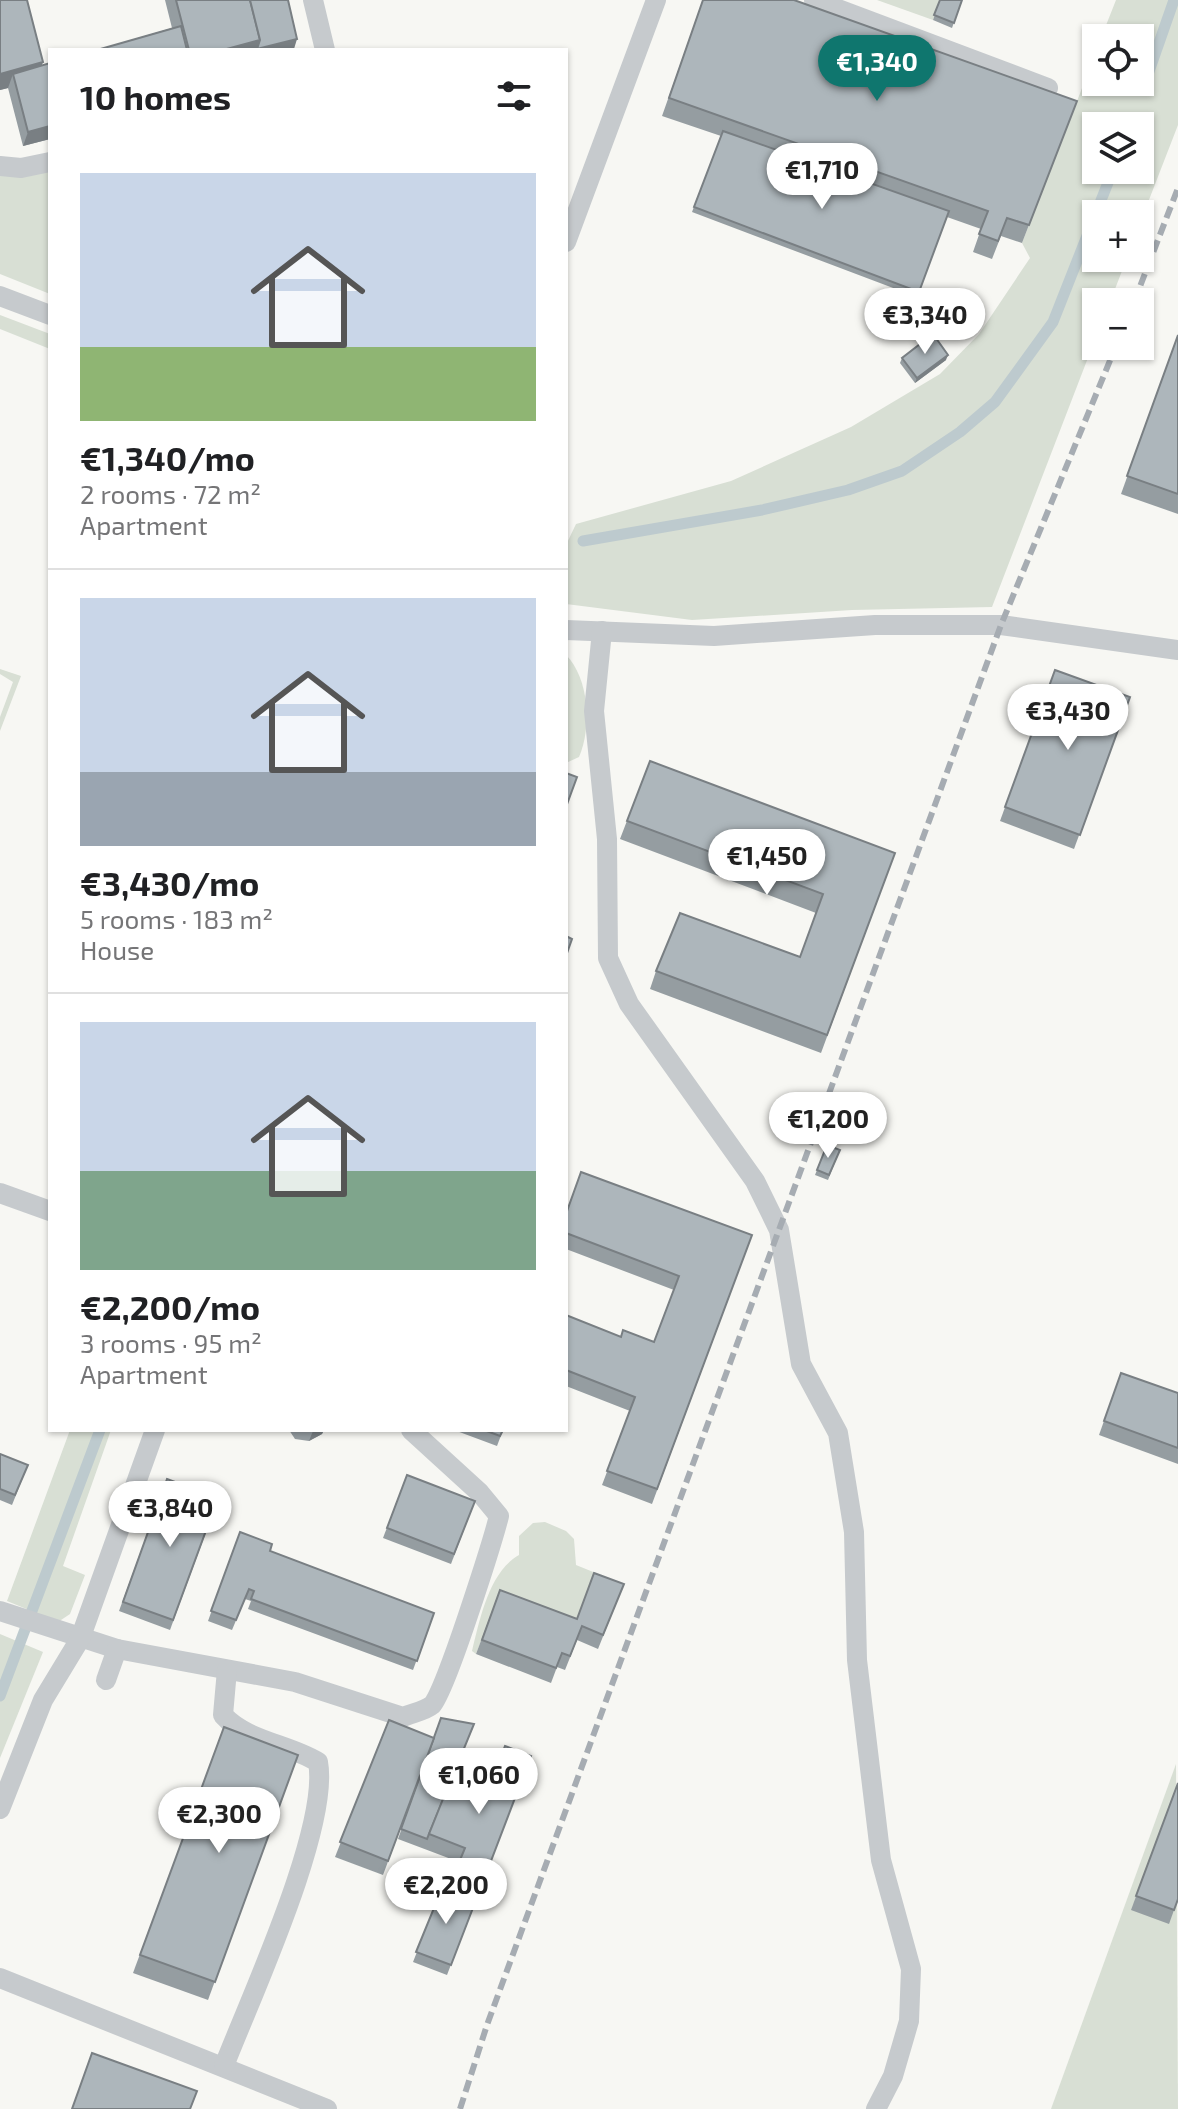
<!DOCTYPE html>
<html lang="en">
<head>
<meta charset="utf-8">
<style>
	:root { --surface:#fff; --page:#f6f6f6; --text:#202124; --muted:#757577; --line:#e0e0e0; --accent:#0f766e }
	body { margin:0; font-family:"Exo 2",sans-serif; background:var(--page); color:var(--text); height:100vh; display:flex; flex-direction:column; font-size:30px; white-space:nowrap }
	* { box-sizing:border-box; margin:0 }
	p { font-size:26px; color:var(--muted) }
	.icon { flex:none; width:44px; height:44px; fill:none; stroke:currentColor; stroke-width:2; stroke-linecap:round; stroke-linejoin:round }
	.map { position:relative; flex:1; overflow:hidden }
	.drawer { position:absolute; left:48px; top:48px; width:520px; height:1384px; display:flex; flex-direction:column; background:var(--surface); border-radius:0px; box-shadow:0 2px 6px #0004 }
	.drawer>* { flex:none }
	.buttons { position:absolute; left:1082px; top:24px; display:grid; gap:16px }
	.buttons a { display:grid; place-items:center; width:72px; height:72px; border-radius:0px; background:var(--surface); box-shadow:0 2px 6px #0004; font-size:40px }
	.price { position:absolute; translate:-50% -68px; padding:0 18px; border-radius:28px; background:#fff; color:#222; font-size:26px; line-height:52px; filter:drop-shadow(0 2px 4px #0008) }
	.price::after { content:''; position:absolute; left:50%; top:48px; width:24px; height:18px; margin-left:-12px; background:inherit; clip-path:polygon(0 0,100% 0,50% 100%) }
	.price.selected { background:var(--accent); color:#fff }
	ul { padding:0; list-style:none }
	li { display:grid; align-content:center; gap:16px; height:424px; padding:0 32px }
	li+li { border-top:2px solid var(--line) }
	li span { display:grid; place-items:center; height:248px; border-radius:0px; color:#555 }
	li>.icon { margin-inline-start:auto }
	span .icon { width:144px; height:144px; fill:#fffc; stroke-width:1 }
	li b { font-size:34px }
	h2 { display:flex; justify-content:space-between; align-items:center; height:96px; padding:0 32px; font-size:34px }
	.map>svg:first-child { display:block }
	.green { fill:#d8dfd4; fill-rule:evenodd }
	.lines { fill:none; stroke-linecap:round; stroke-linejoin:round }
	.stream { stroke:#bdcace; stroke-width:11 }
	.lane { stroke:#c6cacd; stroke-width:20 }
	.rail { stroke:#a6acb2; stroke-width:6; stroke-dasharray:12 6; stroke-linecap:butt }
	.wall { fill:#959da1 }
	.shaded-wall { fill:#797f83 }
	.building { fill:#adb6bb; stroke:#797f83; stroke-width:2 }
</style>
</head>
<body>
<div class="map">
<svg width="1178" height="2109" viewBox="0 0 1178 2109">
	<rect width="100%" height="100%" fill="#f7f7f3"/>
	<g class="green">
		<path d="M 877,0 L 940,0 L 933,20 Z"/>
		<path d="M 1116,0 L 1178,0 L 1178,125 L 1140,223 L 1140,214 L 1096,214 L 1096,258 L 1127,258 L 1110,302 L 1096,302 L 1096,337 L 992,607 L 852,610 L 692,620 L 566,604 L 566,545 L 576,524 L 731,481 L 851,427 L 940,374 L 979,334 L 1030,258 L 1022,243 L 1096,52 L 1096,82 L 1140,82 L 1140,38 L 1101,38 ZM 1096,126 L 1140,126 L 1140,170 L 1096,170 Z"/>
		<path d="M 50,172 L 50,294 L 0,274 L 0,175 Z"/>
		<path d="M 0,315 L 50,334 L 50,349 L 0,329 Z"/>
		<path d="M 566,655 C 589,678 592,727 579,757 L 566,763 Z"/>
		<path d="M 0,669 L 21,676 L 0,731 L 0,717 L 13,682 L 0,674 Z"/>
		<path d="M 70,1430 L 111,1430 L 63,1566 L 85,1575 L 70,1614 L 58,1622 L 7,1601 Z"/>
		<path d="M 545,1522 L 566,1531 L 574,1539 L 576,1565 L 613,1580 L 620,1587 L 619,1598 L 589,1587 L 572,1633 L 495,1604 L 476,1654 L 472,1651 C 480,1619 489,1572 519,1555 L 519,1536 L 533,1523 Z"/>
		<path d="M 0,1634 L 43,1652 L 0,1758 Z"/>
		<path d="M 1176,1764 L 1178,2109 L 1051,2109 Z"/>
	</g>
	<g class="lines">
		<g class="stream">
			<path d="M 1146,80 L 1174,0"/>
			<path d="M 583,541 L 762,510 L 848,490 L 902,471 L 960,432 L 995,402 L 1053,322 L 1113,170"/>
			<path d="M 0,1696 L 100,1430"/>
		</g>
		<g class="lane">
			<path d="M 313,0 L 325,50"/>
			<path d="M 814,0 L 1048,88"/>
			<path d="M 0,166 L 21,168 L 50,162"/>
			<path d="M 566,242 L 656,0"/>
			<path d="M 0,296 L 50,315"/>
			<path d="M 566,630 L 714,636 L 875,625 L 1001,625 L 1178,650"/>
			<path d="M 602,631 L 594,711 L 607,839 L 608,958 L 629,1004 L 755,1181 L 779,1230 L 801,1364 L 838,1433 L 854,1532 L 857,1660 L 881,1860 L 911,1969 L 909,2021 L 893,2076 L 876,2109"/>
			<path d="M 0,1193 L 50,1211"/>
			<path d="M 0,1611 L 117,1649 L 295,1682 L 403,1717 C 412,1713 425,1711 432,1705 C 444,1696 493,1540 499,1516 L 480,1493 L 411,1430"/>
			<path d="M 106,1680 L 117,1649"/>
			<path d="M 0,1809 L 43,1700 L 80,1639 L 155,1430"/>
			<path d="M 0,1978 L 327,2109"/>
			<path d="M 224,2066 C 250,1999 330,1827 318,1762 C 289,1744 246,1741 223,1715 L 227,1670"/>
		</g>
		<g class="rail">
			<path d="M 1134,302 L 1178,188"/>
			<path d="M 460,2109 L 487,2025 L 1001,625 L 1116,346"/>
		</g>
	</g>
	<g class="wall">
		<path d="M 0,0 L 43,62 L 41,66 L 50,63 L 50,139 L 23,146 L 8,88 L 0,90 Z"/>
		<path d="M 165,0 L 288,0 L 294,49 L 289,50 L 97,50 L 172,28 Z"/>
		<path d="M 703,0 L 1077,101 L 1022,243 L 1001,236 L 992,259 L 973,252 L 981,229 L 947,217 L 917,297 L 692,212 L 721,136 L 662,116 Z"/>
		<path d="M 940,0 L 962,0 L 952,28 L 933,20 Z"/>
		<path d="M 1178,335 L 1178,514 L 1121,494 Z"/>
		<path d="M 902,358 L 946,360 L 915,383 L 900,363 Z"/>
		<path d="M 1055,670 L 1130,697 L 1074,849 L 1000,821 Z"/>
		<path d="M 650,761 L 895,853 L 821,1053 L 650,989 L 656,971 L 800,957 L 816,913 L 620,839 Z"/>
		<path d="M 827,1145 L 840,1150 L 828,1180 L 815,1175 Z"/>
		<path d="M 566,1214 L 752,1235 L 652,1504 L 602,1485 L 630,1411 L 566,1386 L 566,1315 L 621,1337 L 654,1342 L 674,1290 L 566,1249 Z"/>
		<path d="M 1121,1373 L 1178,1393 L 1178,1464 L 1099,1435 Z"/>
		<path d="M 289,1430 L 324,1430 L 322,1434 L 309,1441 L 295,1439 Z"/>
		<path d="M 454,1430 L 503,1430 L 497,1446 Z"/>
		<path d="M 0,1454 L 28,1465 L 12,1505 L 0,1500 Z"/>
		<path d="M 407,1475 L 475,1501 L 451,1564 L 383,1538 Z"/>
		<path d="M 167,1479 L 215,1508 L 170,1630 L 119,1611 Z"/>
		<path d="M 240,1532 L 270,1551 L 434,1613 L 413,1670 L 248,1609 L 251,1601 L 245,1599 L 232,1630 L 208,1621 Z"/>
		<path d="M 624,1584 L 598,1649 L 577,1640 L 565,1670 L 557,1667 L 551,1683 L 476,1654 L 500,1590 L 577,1619 Z"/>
		<path d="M 441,1718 L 455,1770 L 490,1783 L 531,1756 L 447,1975 L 413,1962 L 443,1886 L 449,1888 L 459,1862 L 398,1839 Z"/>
		<path d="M 389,1720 L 434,1738 L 383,1875 L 335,1857 Z"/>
		<path d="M 224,1727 L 298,1755 L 208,2000 L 133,1973 Z"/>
		<path d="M 1178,1783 L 1178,1899 L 1169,1924 L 1131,1910 Z"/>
	</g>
	<g class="shaded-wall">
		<path d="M 297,39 L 294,49 L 289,50 L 223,50 L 260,40 Z"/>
		<path d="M 43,62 L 36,80 L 13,74 L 8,88 L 0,90 L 0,74 Z"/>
		<path d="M 50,126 L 50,139 L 23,146 L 28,132 Z"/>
		<path d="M 948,355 L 946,360 L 915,383 L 917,378 Z"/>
		<path d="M 315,1430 L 324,1430 L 322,1434 L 309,1441 L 313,1431 Z"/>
	</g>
	<g class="building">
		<path d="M 0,0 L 27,0 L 43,62 L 0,74 Z"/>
		<path d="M 176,0 L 250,0 L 260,40 L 223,50 L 189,50 Z"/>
		<path d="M 250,0 L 288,0 L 297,39 L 257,49 L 260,40 Z"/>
		<path d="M 703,0 L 794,0 L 1077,101 L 1029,225 L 1007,218 L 998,241 L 979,234 L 988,211 L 669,98 Z"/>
		<path d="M 940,0 L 962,0 L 954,23 L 934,15 Z"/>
		<path d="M 181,26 L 187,50 L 97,50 Z"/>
		<path d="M 50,63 L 50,126 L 28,132 L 13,74 Z"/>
		<path d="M 723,131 L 949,211 L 919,292 L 694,207 Z"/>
		<path d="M 933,334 L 948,355 L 917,378 L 902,358 Z"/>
		<path d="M 1178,335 L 1178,494 L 1127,476 Z"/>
		<path d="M 1055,670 L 1130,697 L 1080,835 L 1005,807 Z"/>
		<path d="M 650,761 L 895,853 L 827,1035 L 656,971 L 680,913 L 800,957 L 823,894 L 627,821 Z"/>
		<path d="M 566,773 L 577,777 L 566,807 Z"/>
		<path d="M 566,936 L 572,939 L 566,956 Z"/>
		<path d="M 827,1145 L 840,1150 L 829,1175 L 817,1170 Z"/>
		<path d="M 581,1172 L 752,1235 L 657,1489 L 607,1471 L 635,1397 L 566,1370 L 566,1315 L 621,1337 L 623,1330 L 654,1342 L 679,1276 L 566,1233 L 566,1214 Z"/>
		<path d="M 1121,1373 L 1178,1393 L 1178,1448 L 1104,1421 Z"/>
		<path d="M 484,1430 L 503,1430 L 500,1436 Z"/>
		<path d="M 0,1454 L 28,1465 L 15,1495 L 0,1489 Z"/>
		<path d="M 407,1475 L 475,1501 L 454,1554 L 387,1528 Z"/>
		<path d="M 167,1479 L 218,1498 L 173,1620 L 123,1602 Z"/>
		<path d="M 240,1532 L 272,1544 L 270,1551 L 434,1613 L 417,1661 L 251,1599 L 254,1591 L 249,1589 L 236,1620 L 211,1611 Z"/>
		<path d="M 594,1573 L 624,1584 L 603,1635 L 582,1626 L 570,1656 L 562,1653 L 556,1668 L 482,1640 L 500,1590 L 577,1619 Z"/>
		<path d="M 441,1718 L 474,1724 L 427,1839 L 401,1829 Z"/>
		<path d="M 389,1720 L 434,1738 L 388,1861 L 340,1842 Z"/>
		<path d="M 224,1727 L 298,1755 L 215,1982 L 140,1955 Z"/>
		<path d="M 505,1746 L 531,1756 L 478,1895 L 450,1884 L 465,1848 L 429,1834 L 455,1769 L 490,1783 Z"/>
		<path d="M 1178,1783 L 1178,1899 L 1174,1910 L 1136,1896 Z"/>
		<path d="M 443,1886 L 476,1900 L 451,1965 L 416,1952 Z"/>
		<path d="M 92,2053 L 197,2091 L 190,2109 L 72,2109 Z"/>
	</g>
</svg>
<div class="buttons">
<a><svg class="icon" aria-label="locate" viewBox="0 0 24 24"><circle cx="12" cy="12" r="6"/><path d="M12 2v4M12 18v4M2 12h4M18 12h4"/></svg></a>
<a><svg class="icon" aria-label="layers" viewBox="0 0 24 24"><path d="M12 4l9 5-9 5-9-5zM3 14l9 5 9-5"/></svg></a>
<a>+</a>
<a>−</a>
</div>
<b class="price selected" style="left:877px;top:103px">€1,340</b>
<b class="price" style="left:822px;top:211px">€1,710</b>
<b class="price" style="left:925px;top:356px">€3,340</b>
<b class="price" style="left:1068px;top:752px">€3,430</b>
<b class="price" style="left:767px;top:897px">€1,450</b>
<b class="price" style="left:828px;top:1160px">€1,200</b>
<b class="price" style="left:170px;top:1549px">€3,840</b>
<b class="price" style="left:479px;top:1816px">€1,060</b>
<b class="price" style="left:219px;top:1855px">€2,300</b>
<b class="price" style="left:446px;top:1926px">€2,200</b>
<section class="drawer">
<h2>10 homes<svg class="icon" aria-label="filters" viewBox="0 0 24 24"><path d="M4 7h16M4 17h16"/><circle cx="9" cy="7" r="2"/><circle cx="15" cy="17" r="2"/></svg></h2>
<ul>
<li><span style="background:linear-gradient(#c9d6e8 70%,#8fb573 0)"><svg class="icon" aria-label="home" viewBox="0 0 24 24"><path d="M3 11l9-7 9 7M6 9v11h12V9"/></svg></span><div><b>€1,340/mo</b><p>2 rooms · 72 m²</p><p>Apartment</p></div></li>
<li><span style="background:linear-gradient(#c9d6e8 70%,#9aa5b1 0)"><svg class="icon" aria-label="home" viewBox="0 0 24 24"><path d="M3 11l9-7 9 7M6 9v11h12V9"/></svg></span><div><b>€3,430/mo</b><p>5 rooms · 183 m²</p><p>House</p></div></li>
<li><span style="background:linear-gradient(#c9d6e8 60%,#7fa58c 0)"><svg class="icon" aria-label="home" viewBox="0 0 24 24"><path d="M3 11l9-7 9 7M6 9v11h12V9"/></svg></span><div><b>€2,200/mo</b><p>3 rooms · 95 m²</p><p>Apartment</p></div></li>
</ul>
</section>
</div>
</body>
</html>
